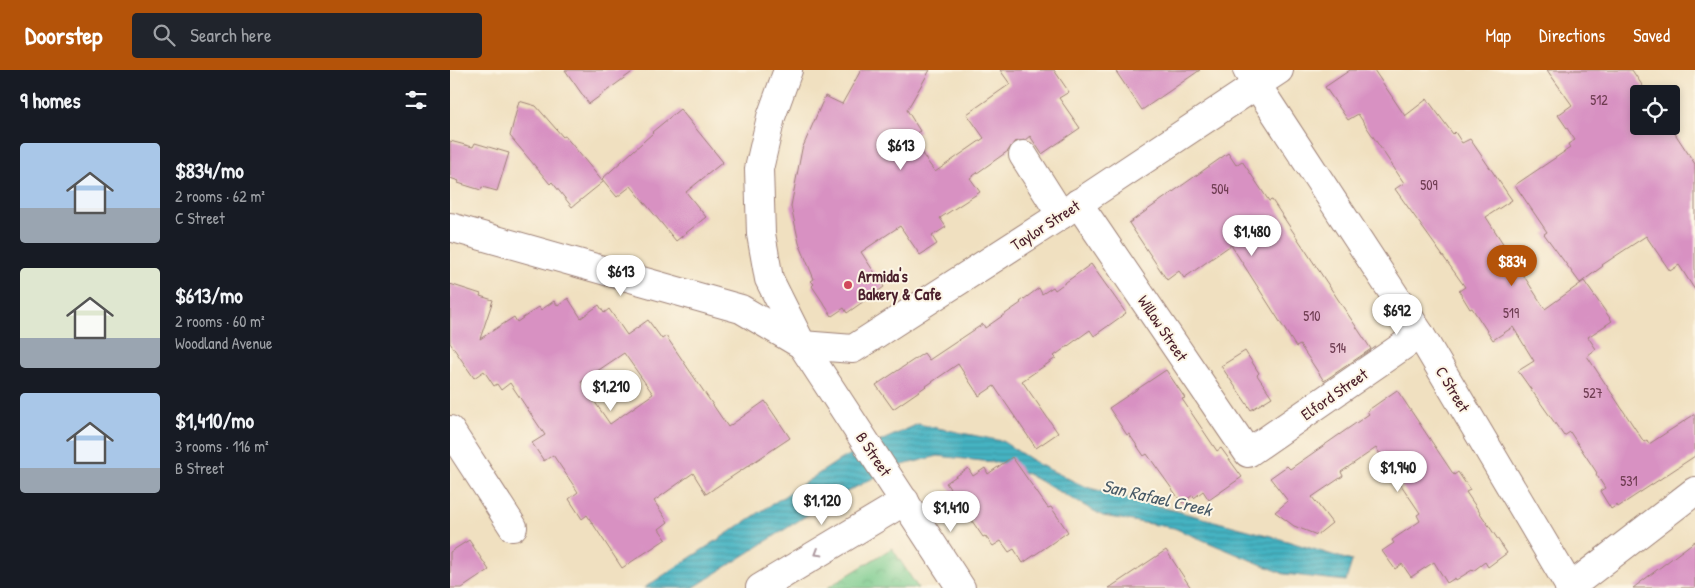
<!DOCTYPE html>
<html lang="en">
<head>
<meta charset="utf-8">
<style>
	:root { --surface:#171b24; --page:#20242c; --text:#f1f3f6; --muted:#9ea1a6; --accent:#b45309 }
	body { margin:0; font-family:"Patrick Hand",sans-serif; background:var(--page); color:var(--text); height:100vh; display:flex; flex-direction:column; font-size:19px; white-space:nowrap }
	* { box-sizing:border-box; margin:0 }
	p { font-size:16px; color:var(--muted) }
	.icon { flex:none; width:28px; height:28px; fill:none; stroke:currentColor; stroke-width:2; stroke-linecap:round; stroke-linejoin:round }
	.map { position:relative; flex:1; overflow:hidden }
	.drawer { display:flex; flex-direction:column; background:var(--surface); width:450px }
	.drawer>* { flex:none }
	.tools { position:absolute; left:1180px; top:15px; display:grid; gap:10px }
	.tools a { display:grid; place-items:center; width:50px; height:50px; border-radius:5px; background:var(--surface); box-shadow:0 2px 8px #0003; font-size:25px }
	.price { position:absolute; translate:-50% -42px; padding:0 11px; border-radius:18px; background:#fff; color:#222; font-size:16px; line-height:32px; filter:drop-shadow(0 1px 2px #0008) }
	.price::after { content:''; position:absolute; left:50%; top:30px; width:15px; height:11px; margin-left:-8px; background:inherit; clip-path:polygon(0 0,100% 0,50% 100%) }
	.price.active { background:var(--accent); color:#fff }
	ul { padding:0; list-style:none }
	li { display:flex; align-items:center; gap:15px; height:125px; padding:0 20px }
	li span { display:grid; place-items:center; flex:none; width:140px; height:100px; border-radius:5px; color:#555 }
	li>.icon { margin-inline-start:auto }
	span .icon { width:60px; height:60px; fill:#fffc; stroke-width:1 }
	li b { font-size:21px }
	h2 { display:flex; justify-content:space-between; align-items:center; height:60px; padding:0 20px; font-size:21px }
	header { display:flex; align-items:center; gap:30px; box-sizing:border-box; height:70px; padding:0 25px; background:var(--accent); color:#fff }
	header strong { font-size:24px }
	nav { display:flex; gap:28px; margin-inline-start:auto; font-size:18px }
	.search { width:350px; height:45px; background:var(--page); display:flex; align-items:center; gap:12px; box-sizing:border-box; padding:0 18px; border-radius:5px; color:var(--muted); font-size:19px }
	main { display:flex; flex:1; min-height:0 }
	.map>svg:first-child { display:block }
	.park { fill:url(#park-crowns); stroke:#62755c }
	.water { fill:url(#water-rules); stroke:#486976 }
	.building { fill:#d891c2; fill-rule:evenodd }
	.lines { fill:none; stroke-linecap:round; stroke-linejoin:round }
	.minor-casing { stroke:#9d8076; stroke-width:30 }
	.minor { stroke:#fff; stroke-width:28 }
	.oneway { stroke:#ae9aa0 }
	.poi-dot { fill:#d1495b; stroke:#fcf5e5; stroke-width:2 }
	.labels { text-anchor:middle; stroke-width:4; stroke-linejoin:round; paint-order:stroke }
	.number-label { font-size:14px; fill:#6e3c51 }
	.street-label { font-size:16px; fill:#4a1f2b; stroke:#fcf5e5 }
	.poi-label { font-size:16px; font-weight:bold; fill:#4a1f2b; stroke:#fcf5e5; text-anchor:start }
	.water-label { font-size:18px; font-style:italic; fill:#485a67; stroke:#fcf5e5 }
</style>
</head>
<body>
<header>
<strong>Doorstep</strong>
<div class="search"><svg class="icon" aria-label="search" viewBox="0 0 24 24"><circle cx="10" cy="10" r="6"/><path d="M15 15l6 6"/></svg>Search here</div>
<nav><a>Map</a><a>Directions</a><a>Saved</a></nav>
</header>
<main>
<section class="drawer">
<h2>9 homes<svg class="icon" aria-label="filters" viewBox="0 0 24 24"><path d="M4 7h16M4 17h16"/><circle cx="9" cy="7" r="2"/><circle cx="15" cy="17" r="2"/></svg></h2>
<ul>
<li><span style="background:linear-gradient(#a9c7e8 65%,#9aa5b1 0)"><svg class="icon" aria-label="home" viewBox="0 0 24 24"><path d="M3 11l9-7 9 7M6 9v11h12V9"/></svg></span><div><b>$834/mo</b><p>2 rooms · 62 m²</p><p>C Street</p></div></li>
<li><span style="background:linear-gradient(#dfe7d0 70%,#9aa5b1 0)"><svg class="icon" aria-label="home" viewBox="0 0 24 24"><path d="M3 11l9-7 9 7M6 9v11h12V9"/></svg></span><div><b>$613/mo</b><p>2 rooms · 60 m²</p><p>Woodland Avenue</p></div></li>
<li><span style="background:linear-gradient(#a9c7e8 75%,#9aa5b1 0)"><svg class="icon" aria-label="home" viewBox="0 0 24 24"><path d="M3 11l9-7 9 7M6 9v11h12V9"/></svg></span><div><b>$1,410/mo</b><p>3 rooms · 116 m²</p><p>B Street</p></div></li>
</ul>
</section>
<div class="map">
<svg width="1245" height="518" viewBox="0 0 1245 518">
	<defs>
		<pattern id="park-crowns" width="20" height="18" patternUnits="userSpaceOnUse" patternTransform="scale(1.25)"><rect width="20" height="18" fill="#79cb8d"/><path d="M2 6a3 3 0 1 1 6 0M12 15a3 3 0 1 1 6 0" fill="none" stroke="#6aae7a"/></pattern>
		<pattern id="water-rules" width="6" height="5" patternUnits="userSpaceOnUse" patternTransform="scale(1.25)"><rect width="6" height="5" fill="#45b3c2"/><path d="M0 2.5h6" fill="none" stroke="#3c919e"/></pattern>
	</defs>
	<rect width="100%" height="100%" fill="#fcf5e5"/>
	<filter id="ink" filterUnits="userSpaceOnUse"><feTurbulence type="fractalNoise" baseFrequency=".02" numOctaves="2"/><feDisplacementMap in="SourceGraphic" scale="10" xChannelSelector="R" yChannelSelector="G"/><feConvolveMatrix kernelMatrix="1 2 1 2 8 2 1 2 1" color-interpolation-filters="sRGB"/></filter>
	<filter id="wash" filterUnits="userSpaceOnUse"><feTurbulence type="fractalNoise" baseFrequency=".0096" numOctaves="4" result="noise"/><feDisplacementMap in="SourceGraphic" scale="20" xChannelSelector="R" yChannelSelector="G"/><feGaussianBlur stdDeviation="1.12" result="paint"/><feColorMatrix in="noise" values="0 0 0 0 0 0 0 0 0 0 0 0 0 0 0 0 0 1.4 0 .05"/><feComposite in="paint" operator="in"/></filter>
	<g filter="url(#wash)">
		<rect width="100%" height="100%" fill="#f0e0c0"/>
		<path class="park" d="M 442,478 L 468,518 L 377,518 Z"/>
		<path class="water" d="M 468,354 L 552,371 L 588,394 L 636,417 L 821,466 L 902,491 L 896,511 L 834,504 L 724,458 L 653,446 L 559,394 L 488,386 L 445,397 L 381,430 L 243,518 L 194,518 L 391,389 Z"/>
		<g id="blocks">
			<g class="building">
				<path d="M 115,0 L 185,0 L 139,34 Z"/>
				<path d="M 411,0 L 480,0 L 457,40 L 470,61 L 460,67 L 485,102 L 534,68 L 517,44 L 560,14 L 550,0 L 604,0 L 619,22 L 609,28 L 630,58 L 592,84 L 580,66 L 575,70 L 564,72 L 558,81 L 520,108 L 530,122 L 490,148 L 496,157 L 482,166 L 487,174 L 470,185 L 450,156 L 411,182 L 434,217 L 397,243 L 394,238 L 382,246 L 362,216 L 364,214 L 361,211 L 364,209 L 349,173 L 341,136 L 352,79 L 375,26 L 392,34 Z"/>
				<path d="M 665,0 L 750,0 L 692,40 Z"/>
				<path d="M 900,0 L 924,0 L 955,46 L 977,29 L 1003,64 L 1005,62 L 1012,73 L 1020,69 L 1062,130 L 1036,147 L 1095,239 L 1134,211 L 1162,251 L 1138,267 L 1146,279 L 1137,286 L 1194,372 L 1197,370 L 1199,374 L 1245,344 L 1245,386 L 1168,437 L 1167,435 L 1161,439 L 1150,421 L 1155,418 L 1146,404 L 1147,403 L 1120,362 L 1114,366 L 1068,301 L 1084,291 L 1063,257 L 1043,270 L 1022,238 L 1020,239 L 1009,221 L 1015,217 L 945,119 L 954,113 L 908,44 L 898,50 L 875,17 Z"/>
				<path d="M 1097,0 L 1182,0 L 1198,24 L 1189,24 L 1189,56 L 1220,56 L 1245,94 L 1245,220 L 1229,195 L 1220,201 L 1196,166 L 1152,195 L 1153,196 L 1130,213 L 1094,164 L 1097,162 L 1065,115 L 1120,78 L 1118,74 L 1125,70 L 1108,45 L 1122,35 Z"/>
				<path d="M 69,31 L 86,36 L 113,67 L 115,66 L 153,112 L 122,137 L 102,112 L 100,114 L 60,66 Z"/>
				<path d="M 230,39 L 273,92 L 236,122 L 256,147 L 226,171 L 181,116 L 167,127 L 152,109 L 203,63 L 202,62 Z"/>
				<path d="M 0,71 L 23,77 L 25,73 L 59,83 L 47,121 L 32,117 L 31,120 L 8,113 L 9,111 L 0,108 Z"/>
				<path d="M 778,83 L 786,95 L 792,91 L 819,131 L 822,130 L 921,279 L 874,311 L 850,275 L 846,277 L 781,175 L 734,208 L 729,201 L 717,210 L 679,153 Z"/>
				<path d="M 641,194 L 676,243 L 644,266 L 640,260 L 604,286 L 606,288 L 572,311 L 608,363 L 586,378 L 544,316 L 529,326 L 508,294 L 443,339 L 426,315 L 474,283 L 479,290 L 533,254 L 535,258 L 571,233 L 570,232 L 589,218 L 592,224 L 603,217 L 605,220 Z"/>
				<path d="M 0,214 L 31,224 L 30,226 L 43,230 L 30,269 L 64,247 L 67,252 L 89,237 L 91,240 L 104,231 L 108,236 L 118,228 L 131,248 L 149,235 L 154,243 L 159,239 L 177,265 L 198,250 L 212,269 L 216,266 L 278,357 L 315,331 L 340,368 L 256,424 L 243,403 L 204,431 L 218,452 L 209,459 L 216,469 L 172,498 L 137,445 L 132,449 L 119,429 L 128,422 L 103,385 L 94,391 L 82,373 L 95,365 L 60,313 L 51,320 L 47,314 L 44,316 L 34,301 L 24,308 L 0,273 ZM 174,283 L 203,324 L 160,354 L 131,312 Z"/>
				<path d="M 795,281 L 809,303 L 807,305 L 822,327 L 801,340 L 771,296 Z"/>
				<path d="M 716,300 L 735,328 L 732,329 L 767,381 L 771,378 L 792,407 L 759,430 L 753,421 L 744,428 L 743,425 L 732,433 L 697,384 L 694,386 L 679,364 L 677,365 L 659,338 Z"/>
				<path d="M 947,320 L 1004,405 L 1008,402 L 1020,420 L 1016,422 L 1057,483 L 1038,497 L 1035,492 L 1023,501 L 1022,500 L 1006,510 L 1005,508 L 997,513 L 984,492 L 961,507 L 952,494 L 945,499 L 932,481 L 944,473 L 942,470 L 970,451 L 967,445 L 970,443 L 926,378 L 891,402 L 893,406 L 862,427 L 882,453 L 867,465 L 844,456 L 825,442 L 838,431 L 820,408 L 837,396 L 840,399 L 919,344 L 917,341 Z"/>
				<path d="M 562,387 L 598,438 L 601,437 L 618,462 L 573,493 L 564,479 L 559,482 L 551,471 L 543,476 L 535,466 L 533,467 L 496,413 L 518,398 L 523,406 L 535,398 L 538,404 Z"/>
				<path d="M 19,470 L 39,500 L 12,518 L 0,518 L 0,482 Z"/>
				<path d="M 1245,471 L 1245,518 L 1183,518 Z"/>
				<path d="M 716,480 L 741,518 L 659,518 Z"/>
			</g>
		</g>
	</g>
	<g filter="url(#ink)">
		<use href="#blocks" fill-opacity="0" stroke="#9d8076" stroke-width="1"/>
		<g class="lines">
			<g class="minor-casing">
				<g id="minor">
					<path d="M 338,0 L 321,47 L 309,99 L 311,164 L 319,209 L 352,275 L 511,518"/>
					<path d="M 797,0 L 970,264 L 1120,517"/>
					<path d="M 573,85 L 611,145"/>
					<path d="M 628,133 L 798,383 L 970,264"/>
					<path d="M 0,157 L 291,239 L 352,275 L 403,279 L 611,145 L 829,0"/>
					<path d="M 0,360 L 63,457"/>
					<path d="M 310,518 L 455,431"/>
					<path d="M 1119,518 L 1245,421"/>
				</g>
			</g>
			<use href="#minor" class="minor"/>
		</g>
		<defs><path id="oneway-chevron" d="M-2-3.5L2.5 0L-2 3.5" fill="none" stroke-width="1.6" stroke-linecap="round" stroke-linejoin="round" transform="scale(1.25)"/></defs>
		<use class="oneway" href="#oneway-chevron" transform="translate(368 483) rotate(149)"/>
	</g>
	<circle class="poi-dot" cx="398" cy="215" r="5"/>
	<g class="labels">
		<g class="number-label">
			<text x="1149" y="35">512</text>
			<text x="979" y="120">509</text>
			<text x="770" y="124">504</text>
			<text x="1061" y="248">519</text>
			<text x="862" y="251">510</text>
			<text x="888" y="283">514</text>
			<text x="1143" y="328">527</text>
			<text x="1179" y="416">531</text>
		</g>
		<g class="street-label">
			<text transform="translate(595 155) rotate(-33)" y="6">Taylor Street</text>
			<text transform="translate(713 258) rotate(56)" y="6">Willow Street</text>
			<text transform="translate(1003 319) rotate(59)" y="6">C Street</text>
			<text transform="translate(884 324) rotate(-35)" y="6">Elford Street</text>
			<text transform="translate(424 384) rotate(56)" y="6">B Street</text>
		</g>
		<g class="poi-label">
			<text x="408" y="212">Armida's<tspan x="408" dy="18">Bakery &amp; Cafe</tspan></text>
		</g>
		<g class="water-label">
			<text transform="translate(707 428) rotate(13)" y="6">San Rafael Creek</text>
		</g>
	</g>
</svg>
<div class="tools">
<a><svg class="icon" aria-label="locate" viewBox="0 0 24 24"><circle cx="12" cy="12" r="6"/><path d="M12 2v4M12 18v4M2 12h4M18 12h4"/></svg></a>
</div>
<b class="price" style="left:451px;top:101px">$613</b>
<b class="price" style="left:802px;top:187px">$1,480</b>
<b class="price active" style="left:1062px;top:217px">$834</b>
<b class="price" style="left:171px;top:227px">$613</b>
<b class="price" style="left:947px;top:266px">$692</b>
<b class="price" style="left:161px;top:342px">$1,210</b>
<b class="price" style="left:948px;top:423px">$1,940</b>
<b class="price" style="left:372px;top:456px">$1,120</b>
<b class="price" style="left:501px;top:463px">$1,410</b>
</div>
</main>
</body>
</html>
